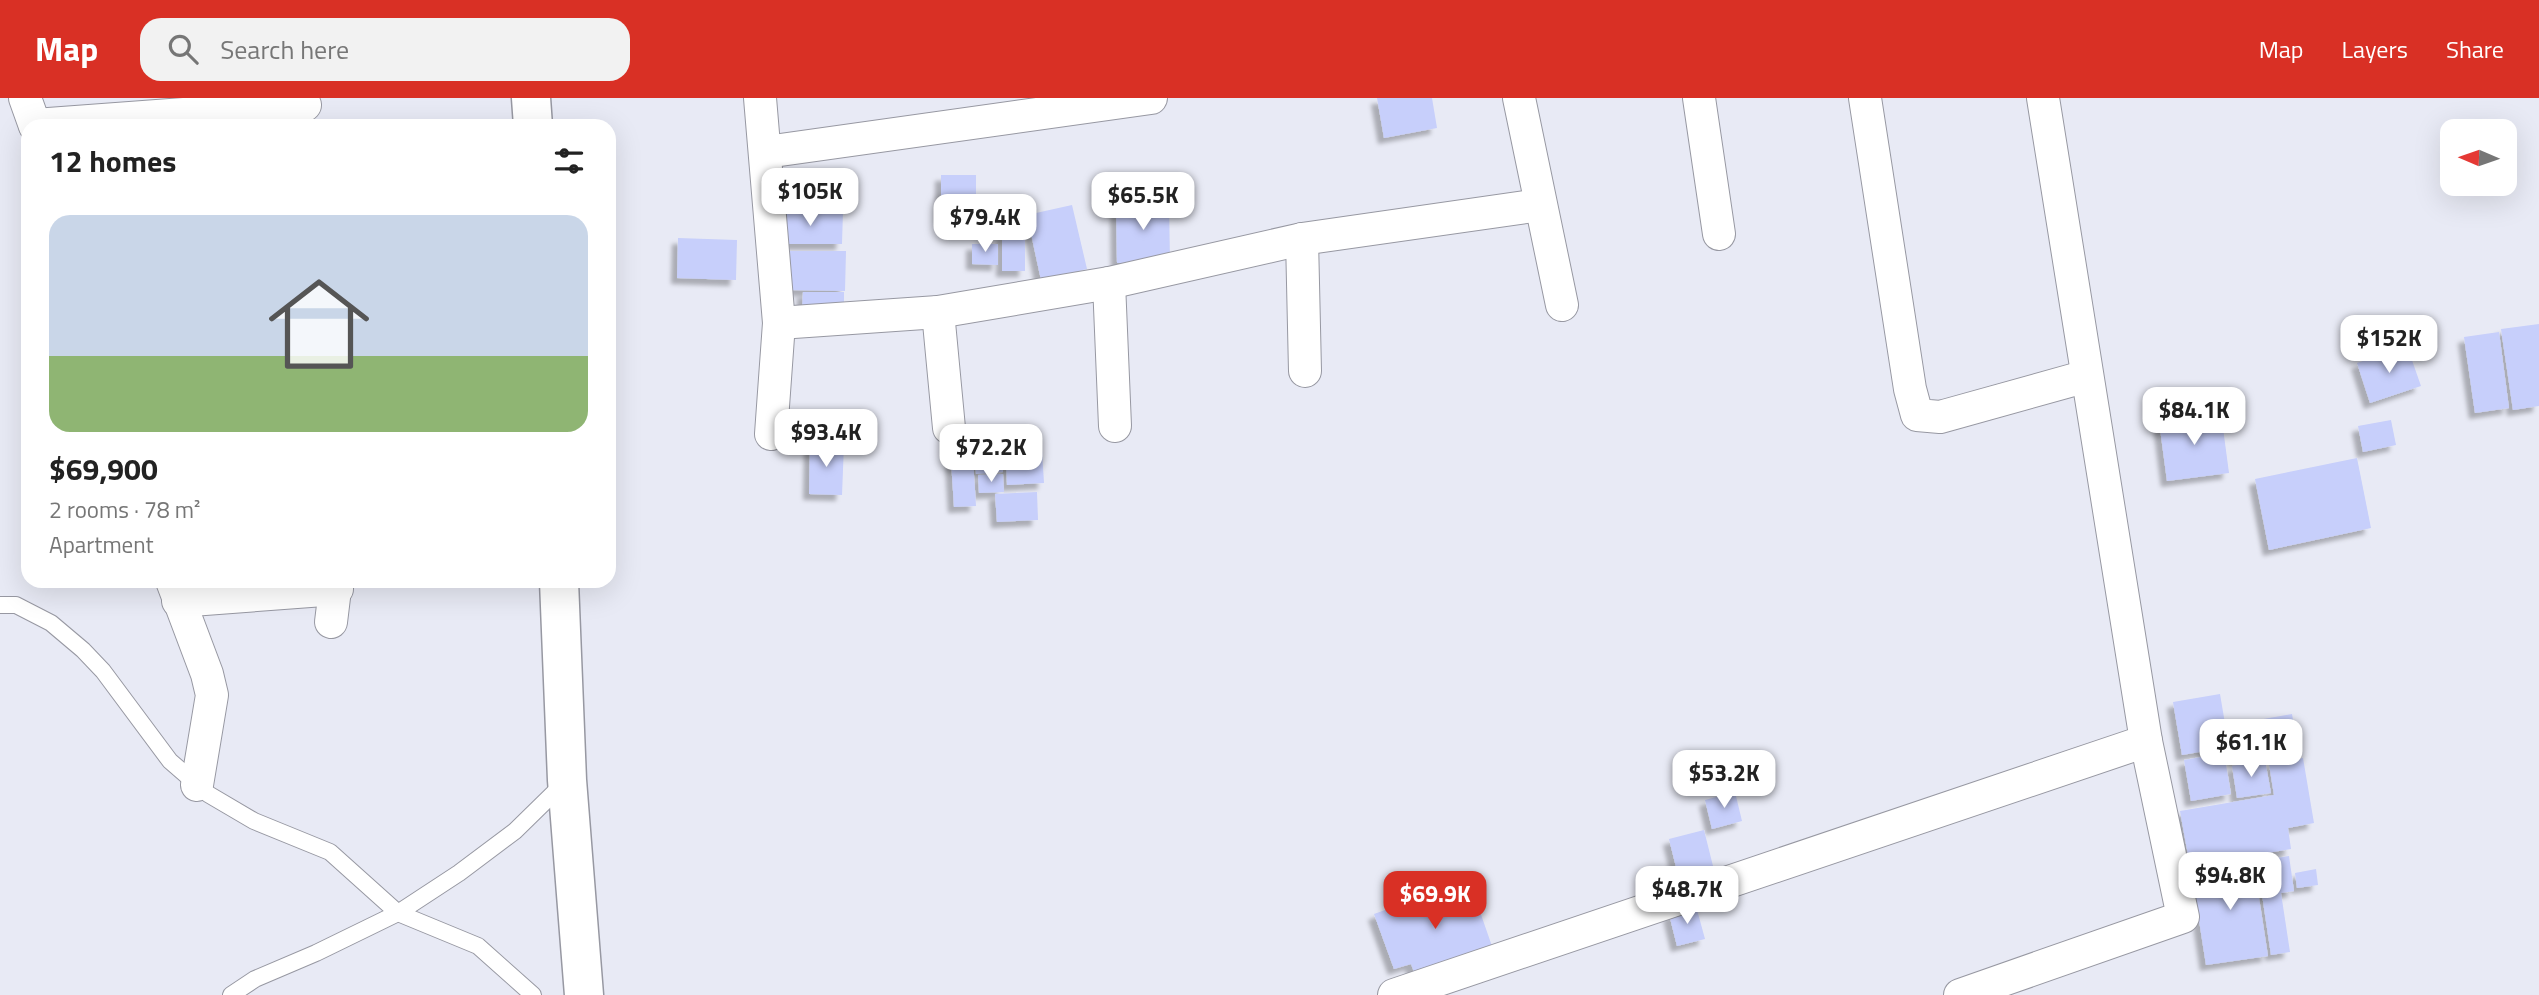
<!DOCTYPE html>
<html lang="en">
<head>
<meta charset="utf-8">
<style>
	:root { --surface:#fff; --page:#f2f2f2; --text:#222; --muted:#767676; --line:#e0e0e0; --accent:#d93025 }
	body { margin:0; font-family:"Titillium Web",sans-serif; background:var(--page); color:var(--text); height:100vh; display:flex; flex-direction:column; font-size:26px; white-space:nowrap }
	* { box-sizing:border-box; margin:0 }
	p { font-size:23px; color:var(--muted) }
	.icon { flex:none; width:38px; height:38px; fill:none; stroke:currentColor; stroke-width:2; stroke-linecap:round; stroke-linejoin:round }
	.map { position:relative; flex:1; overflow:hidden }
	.details { position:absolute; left:21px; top:21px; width:595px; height:469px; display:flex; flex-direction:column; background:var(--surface); border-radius:21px; box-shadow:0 7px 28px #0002 }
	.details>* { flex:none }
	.needle { width:46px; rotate:272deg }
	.tools { position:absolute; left:2440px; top:21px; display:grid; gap:14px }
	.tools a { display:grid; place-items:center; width:77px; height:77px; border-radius:14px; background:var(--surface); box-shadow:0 7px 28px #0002; font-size:35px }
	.price { position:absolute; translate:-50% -60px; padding:0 16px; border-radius:14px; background:#fff; color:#222; font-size:23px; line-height:46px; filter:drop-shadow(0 2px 4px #0008) }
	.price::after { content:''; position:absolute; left:50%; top:42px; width:21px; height:16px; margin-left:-10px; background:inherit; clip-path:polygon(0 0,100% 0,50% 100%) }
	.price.active { background:var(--accent); color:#fff }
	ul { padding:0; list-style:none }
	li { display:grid; align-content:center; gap:14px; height:371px; padding:0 28px }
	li+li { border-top:2px solid var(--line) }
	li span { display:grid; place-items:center; height:217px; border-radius:21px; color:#555 }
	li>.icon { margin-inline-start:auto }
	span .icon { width:126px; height:126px; fill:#fffc; stroke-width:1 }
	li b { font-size:30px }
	h2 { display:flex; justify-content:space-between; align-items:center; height:84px; padding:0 28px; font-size:30px }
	header { display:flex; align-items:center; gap:42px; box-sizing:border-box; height:98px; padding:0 35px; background:var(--accent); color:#fff }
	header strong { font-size:33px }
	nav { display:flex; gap:38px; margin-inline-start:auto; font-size:24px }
	.search { width:490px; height:63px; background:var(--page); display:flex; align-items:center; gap:18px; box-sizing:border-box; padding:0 24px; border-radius:21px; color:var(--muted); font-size:26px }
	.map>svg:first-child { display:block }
	.building { fill:#c7cffb; filter:url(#shadow) }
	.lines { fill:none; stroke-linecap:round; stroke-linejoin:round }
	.lane-casing { stroke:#9798a2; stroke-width:18 }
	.street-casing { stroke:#9798a2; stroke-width:34 }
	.secondary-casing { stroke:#9798a2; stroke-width:41 }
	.lane { stroke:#fff; stroke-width:16 }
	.street { stroke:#fff; stroke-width:32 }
	.secondary { stroke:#fff; stroke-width:38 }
</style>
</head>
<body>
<header>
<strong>Map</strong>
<div class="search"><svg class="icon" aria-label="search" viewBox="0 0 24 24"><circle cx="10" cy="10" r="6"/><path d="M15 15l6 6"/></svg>Search here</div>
<nav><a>Map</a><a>Layers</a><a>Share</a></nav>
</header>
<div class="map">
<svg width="2539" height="897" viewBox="0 0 2539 897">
	<defs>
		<filter id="shadow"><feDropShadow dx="-6" dy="6" stdDeviation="2" flood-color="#0004"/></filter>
	</defs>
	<rect width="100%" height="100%" fill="#e8eaf5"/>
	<g class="building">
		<path d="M 1377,0 L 1432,0 L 1437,30 L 1384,40 Z"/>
		<path d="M 941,77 L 976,77 L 976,118 L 941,119 Z"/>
		<path d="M 801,82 L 838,83 L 838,112 L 800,111 Z"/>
		<path d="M 1169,104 L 1170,164 L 1117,165 L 1116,105 Z"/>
		<path d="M 1072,107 L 1087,171 L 1041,182 L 1027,117 Z"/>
		<path d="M 778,113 L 843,113 L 842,146 L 777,146 Z"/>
		<path d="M 1025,133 L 1025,173 L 1002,173 L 1002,134 Z"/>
		<path d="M 678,140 L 737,142 L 736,182 L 677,180 Z"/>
		<path d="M 972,146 L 998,146 L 998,167 L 972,166 Z"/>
		<path d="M 790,153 L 846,153 L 845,193 L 789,192 Z"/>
		<path d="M 803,194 L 844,194 L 844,215 L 802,214 Z"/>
		<path d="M 2539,226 L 2539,308 L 2513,312 L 2501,231 Z"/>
		<path d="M 2499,234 L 2509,310 L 2475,315 L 2464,239 Z"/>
		<path d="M 2407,248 L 2421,288 L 2370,305 L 2357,265 Z"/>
		<path d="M 2221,315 L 2229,375 L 2167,383 L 2159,323 Z"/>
		<path d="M 2391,322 L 2396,347 L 2363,354 L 2358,328 Z"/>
		<path d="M 1041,336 L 1044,385 L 1007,387 L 1005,338 Z"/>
		<path d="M 1000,337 L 1003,374 L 976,376 L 973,339 Z"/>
		<path d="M 810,345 L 844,346 L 842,397 L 809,396 Z"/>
		<path d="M 2357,360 L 2371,430 L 2269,452 L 2255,381 Z"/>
		<path d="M 973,361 L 976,408 L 954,409 L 951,362 Z"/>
		<path d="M 1003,376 L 1004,394 L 979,395 L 978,377 Z"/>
		<path d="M 1037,394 L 1038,422 L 997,424 L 995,396 Z"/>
		<path d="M 2220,596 L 2229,649 L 2182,657 L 2173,604 Z"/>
		<path d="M 2292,616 L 2298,652 L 2235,662 L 2229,627 Z"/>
		<path d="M 2224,655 L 2231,696 L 2191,703 L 2184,662 Z"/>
		<path d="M 2303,660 L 2314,725 L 2288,730 L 2291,751 L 2190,768 L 2180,713 L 2274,697 L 2269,666 Z"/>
		<path d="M 2265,662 L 2271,695 L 2237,700 L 2232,668 Z"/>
		<path d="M 1735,694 L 1742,723 L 1712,731 L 1705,702 Z"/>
		<path d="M 1704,732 L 1713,768 L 1678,777 L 1669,741 Z"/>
		<path d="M 2289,758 L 2294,793 L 2281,795 L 2290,854 L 2271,857 L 2257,763 Z"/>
		<path d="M 2253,761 L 2268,858 L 2206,867 L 2191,771 Z"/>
		<path d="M 2316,771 L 2318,787 L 2297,790 L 2295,775 Z"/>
		<path d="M 1469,782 L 1494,854 L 1417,882 L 1411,866 L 1394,871 L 1374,816 Z"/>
		<path d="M 1696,808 L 1705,841 L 1677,848 L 1669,816 Z"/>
	</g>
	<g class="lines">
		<g class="lane-casing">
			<g id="lane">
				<path d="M 0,507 L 16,507 L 51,525 L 83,552 L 103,573 L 170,663 L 208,696 L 254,723 L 330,754 L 398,815 L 316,855 L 255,881 L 231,897"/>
				<path d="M 533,897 L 478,848 L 398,815 L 459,775 L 515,733 L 563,686"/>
			</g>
		</g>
		<g class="street-casing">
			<g id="street">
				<path d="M 25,0 L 35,28"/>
				<path d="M 760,0 L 779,225 L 771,336"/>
				<path d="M 1519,0 L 1562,207"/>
				<path d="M 1699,0 L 1719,136"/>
				<path d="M 1865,0 L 1910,291 L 1917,317 L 1940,319 L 2087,278"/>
				<path d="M 35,27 L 305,7"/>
				<path d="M 766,54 L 1151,0"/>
				<path d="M 1302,141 L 1305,273"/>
				<path d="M 1109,185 L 1115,328"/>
				<path d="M 938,214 L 949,330"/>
				<path d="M 779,225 L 938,214 L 1109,185 L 1302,141 L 1540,107"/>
				<path d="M 172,483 L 207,576 L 212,597 L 197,687"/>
				<path d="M 178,503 L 337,491"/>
				<path d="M 331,524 L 336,483"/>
				<path d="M 1394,897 L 2146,643"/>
				<path d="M 1960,897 L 2183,819 L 2146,643 L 2043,0"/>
			</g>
		</g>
		<g class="secondary-casing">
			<g id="secondary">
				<path d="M 531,0 L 533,28"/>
				<path d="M 559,483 L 567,682 L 584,897"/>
			</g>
		</g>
		<use href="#lane" class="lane"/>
		<use href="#street" class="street"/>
		<use href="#secondary" class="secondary"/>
	</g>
</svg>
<div class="tools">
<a><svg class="needle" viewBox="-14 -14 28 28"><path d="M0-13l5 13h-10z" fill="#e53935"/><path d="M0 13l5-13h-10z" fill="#767676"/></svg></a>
</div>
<b class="price" style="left:810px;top:130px">$105K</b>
<b class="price" style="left:1143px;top:134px">$65.5K</b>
<b class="price" style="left:985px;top:156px">$79.4K</b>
<b class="price" style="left:2389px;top:277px">$152K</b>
<b class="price" style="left:2194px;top:349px">$84.1K</b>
<b class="price" style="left:826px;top:371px">$93.4K</b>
<b class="price" style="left:991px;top:386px">$72.2K</b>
<b class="price" style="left:2251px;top:681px">$61.1K</b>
<b class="price" style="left:1724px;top:712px">$53.2K</b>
<b class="price" style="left:2230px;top:814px">$94.8K</b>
<b class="price" style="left:1687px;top:828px">$48.7K</b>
<b class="price active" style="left:1435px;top:833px">$69.9K</b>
<section class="details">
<h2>12 homes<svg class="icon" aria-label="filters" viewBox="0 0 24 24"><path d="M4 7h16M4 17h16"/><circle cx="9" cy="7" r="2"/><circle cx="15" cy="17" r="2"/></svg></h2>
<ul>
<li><span style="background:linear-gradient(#c9d6e8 65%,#8fb573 0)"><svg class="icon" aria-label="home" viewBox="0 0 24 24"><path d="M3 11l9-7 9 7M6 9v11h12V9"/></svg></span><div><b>$69,900</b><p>2 rooms · 78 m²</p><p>Apartment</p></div></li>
</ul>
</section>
</div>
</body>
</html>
